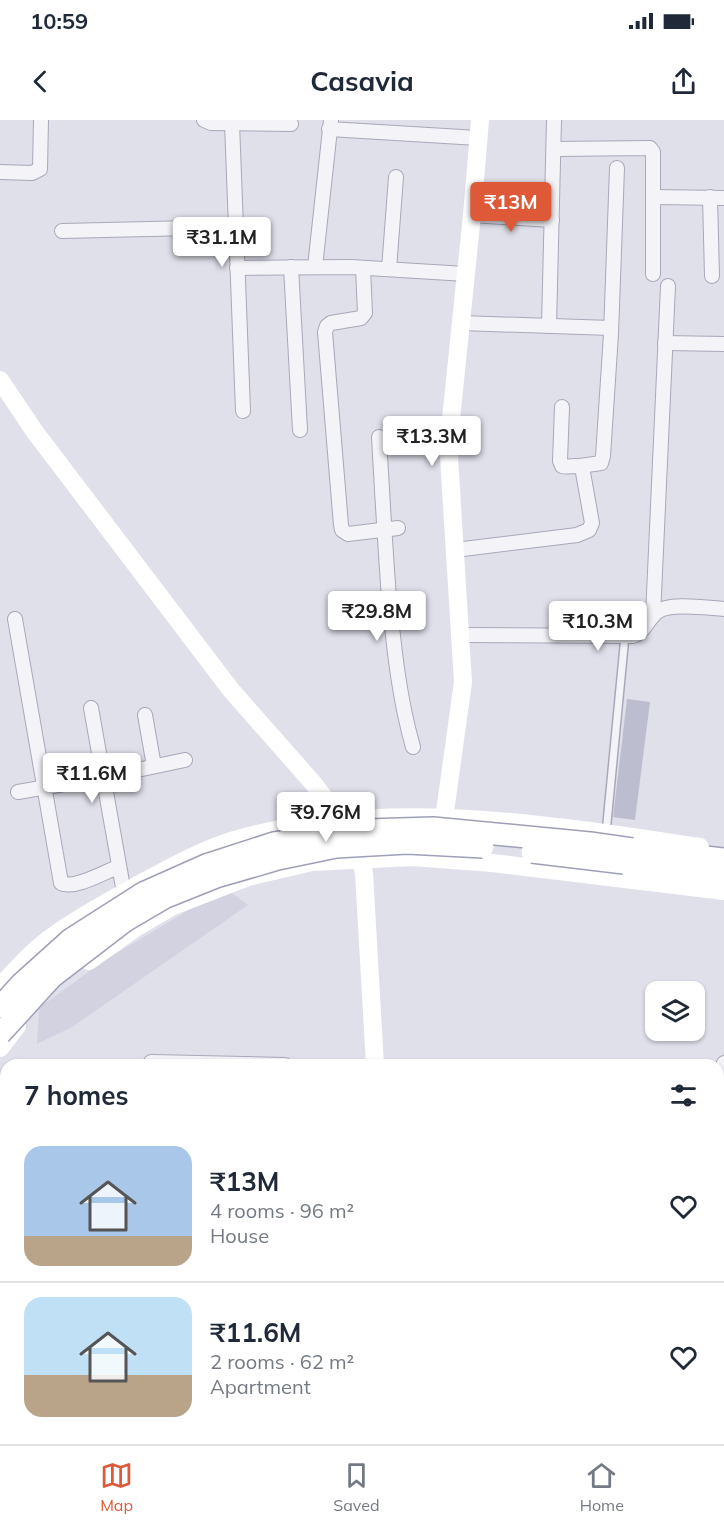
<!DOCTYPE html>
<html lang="en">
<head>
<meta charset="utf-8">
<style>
	:root { --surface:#fff; --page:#f6f6f7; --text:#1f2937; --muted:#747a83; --line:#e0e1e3; --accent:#dd5937 }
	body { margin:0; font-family:Mulish,sans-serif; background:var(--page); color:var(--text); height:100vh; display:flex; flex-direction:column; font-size:22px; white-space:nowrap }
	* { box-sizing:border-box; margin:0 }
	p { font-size:20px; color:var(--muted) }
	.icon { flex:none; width:33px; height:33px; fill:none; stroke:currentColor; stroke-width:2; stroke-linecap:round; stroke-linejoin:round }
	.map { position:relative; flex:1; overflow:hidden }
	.drawer { position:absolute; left:0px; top:939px; width:724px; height:386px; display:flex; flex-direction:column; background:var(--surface); border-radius:18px 18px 0 0; box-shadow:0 2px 4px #0004 }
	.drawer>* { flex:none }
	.tools { position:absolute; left:645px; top:861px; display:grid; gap:12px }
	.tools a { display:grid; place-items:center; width:60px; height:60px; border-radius:12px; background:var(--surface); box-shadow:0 2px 4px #0004; font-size:30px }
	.price { position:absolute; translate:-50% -51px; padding:0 14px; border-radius:6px; background:#fff; color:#222; font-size:20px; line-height:39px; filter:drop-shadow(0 2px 3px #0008) }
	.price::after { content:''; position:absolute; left:50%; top:36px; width:18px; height:14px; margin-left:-9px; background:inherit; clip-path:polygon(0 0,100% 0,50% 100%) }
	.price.active { background:var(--accent); color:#fff }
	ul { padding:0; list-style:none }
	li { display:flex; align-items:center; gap:18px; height:150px; padding:0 24px }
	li+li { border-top:2px solid var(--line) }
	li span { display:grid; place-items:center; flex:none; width:168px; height:120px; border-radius:18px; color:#555 }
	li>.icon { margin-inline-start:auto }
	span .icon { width:72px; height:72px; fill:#fffc; stroke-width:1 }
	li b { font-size:26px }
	h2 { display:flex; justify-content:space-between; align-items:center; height:72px; padding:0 24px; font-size:26px }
	.status { display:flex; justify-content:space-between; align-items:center; height:42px; padding:0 30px; background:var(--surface); direction:ltr }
	.status svg { height:16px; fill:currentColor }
	header { display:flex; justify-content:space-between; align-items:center; height:78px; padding:0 24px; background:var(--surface); font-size:27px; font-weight:700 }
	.menu { display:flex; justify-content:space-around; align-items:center; height:84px; border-top:2px solid var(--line); background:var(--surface); font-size:16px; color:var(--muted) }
	.menu a { display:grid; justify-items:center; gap:3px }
	.menu .active { color:var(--accent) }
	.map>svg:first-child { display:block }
	.built { fill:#d2d2e0 }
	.building { fill:#bcbdce }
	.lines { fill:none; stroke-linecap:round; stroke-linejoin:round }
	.lane-casing { stroke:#a8a8b9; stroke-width:10 }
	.street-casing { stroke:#a8a8b9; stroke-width:16 }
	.primary-casing { stroke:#9e9fb8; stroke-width:24 }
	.lane { stroke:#f3f3f8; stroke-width:7 }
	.street { stroke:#f3f3f8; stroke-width:14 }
	.secondary { stroke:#fff; stroke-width:18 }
	.primary { stroke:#fff; stroke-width:21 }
	.primary-bridge-casing { stroke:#9e9fb8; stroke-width:24; stroke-linecap:butt }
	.primary-bridge { stroke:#fff; stroke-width:21 }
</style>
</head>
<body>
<div class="status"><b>10:59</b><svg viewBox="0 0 49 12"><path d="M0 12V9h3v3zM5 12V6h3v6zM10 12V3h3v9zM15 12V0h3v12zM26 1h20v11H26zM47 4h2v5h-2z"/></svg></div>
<header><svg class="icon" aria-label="back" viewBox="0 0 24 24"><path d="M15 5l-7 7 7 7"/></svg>Casavia<svg class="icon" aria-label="share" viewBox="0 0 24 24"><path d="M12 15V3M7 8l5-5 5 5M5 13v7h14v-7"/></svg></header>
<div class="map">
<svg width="724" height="1324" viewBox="0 0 724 1324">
	<rect width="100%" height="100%" fill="#e0e0eb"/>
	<path class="built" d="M 224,767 L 248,785 L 72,907 L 37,924 L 39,888 L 105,840 L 201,783 Z"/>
	<path class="building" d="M 627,579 L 650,582 L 635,700 L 613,697 Z"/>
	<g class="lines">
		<g class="lane-casing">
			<g id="lane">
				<path d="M 606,713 L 625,516"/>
				<path d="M 343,1318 L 344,1324"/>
			</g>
		</g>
		<g class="street-casing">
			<g id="street">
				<path d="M 204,0 L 211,3 L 291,4"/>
				<path d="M 232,3 L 243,291"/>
				<path d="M 329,9 L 478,18"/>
				<path d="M 554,29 L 650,28 L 653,32 L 653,154"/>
				<path d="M 0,52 L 32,53 L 40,49 L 41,0"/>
				<path d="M 653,77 L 724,78"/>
				<path d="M 710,77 L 712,156"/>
				<path d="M 472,95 L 552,100"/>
				<path d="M 62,111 L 236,107"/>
				<path d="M 291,147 L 300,310"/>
				<path d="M 315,147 L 331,0"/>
				<path d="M 237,148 L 351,147 L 466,154"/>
				<path d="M 363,148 L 365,193 L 361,198 L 331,203 L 327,206 L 325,212 L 341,405 L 342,410 L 348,414 L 398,408"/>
				<path d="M 389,149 L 396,57"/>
				<path d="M 461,203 L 611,208"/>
				<path d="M 549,206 L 554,0"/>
				<path d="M 665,223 L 724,224"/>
				<path d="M 379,317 C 382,371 385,424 389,478 C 394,528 399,578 413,627"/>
				<path d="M 580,346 L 601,343 L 603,336 L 611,214 L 617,48"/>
				<path d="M 455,430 L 577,415 L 589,410 L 592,403 L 582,347 C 576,344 568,348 562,346 L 560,341 L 562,287"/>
				<path d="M 653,496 L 668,166"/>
				<path d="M 15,499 L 61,763 C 74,770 104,752 118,747"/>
				<path d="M 461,515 L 633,516 C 645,512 647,500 657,492 C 669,482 707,488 724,489"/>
				<path d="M 91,588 L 124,773"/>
				<path d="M 145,595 L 154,646"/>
				<path d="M 18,672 L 104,657 L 185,640"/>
				<path d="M 151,942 L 285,945"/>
				<path d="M 718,959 L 724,943"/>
				<path d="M 718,995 L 724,996"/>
				<path d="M 0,1098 L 6,1101"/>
				<path d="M 421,1318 L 427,1324"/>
				<path d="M 685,1318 L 687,1324"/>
				<path d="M 498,1324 L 516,1324"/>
			</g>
		</g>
		<g class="primary-casing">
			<g id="primary">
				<path d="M 632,729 L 724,739"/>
				<path d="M 624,743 L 724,757"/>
			</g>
		</g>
		<use href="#lane" class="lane"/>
		<use href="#street" class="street"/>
		<g class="secondary">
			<path d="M 0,260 L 35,312 L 231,570 L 313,663 L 348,709 L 358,726 L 364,753 L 375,945"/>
			<path d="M 444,699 L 463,562 L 449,337 L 450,309 L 472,95 L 480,0"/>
			<path d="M 89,841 L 137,807 L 173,786 L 248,757 L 312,742 L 412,737 L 492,743 L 724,771"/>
			<path d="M 0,867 C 17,848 35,828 56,814 C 81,796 108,782 134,767 C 169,748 206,727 245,717 C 394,678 551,705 700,727"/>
			<path d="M 0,928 L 17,906"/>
			<path d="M 412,1318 L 414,1324"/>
		</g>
		<use href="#primary" class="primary"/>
		<g class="primary-bridge-casing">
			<g id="primary-bridge">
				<path d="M 532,732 L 624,743"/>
				<path d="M 0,887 L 21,864 L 71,819 L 143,773 L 206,745 L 274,723 L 367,710 L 433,708 L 590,723 L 632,729"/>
				<path d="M 0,914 L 52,857 L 125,801 L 166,777 L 216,757 L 278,739 L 336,727 L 407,723 L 483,727"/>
			</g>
		</g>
		<use href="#primary-bridge" class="primary-bridge"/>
	</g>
</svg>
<div class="tools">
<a><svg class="icon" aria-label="layers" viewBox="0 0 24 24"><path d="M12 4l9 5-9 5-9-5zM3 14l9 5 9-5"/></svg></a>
</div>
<b class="price active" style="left:511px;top:113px">₹13M</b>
<b class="price" style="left:222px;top:148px">₹31.1M</b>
<b class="price" style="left:432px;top:347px">₹13.3M</b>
<b class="price" style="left:377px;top:522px">₹29.8M</b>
<b class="price" style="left:598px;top:532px">₹10.3M</b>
<b class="price" style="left:92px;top:684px">₹11.6M</b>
<b class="price" style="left:326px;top:723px">₹9.76M</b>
<section class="drawer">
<h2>7 homes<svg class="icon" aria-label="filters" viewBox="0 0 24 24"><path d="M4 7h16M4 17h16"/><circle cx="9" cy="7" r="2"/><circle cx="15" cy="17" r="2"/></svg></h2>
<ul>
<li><span style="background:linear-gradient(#a9c7e8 75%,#b9a48a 0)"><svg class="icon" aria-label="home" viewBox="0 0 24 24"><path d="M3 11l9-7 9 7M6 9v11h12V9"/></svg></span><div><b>₹13M</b><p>4 rooms · 96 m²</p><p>House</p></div><svg class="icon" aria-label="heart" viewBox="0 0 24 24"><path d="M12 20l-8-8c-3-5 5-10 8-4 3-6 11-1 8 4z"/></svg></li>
<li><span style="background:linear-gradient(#bfe0f5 65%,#b9a48a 0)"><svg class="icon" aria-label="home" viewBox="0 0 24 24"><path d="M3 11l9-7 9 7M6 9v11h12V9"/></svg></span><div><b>₹11.6M</b><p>2 rooms · 62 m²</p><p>Apartment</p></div><svg class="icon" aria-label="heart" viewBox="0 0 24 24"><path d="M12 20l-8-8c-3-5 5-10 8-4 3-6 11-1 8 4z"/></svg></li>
</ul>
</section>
</div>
<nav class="menu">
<a class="active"><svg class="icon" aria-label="map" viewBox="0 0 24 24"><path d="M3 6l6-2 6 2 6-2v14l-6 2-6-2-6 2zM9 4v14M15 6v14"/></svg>Map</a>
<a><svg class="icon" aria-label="saved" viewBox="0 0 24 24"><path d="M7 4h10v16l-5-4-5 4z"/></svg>Saved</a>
<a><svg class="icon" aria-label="home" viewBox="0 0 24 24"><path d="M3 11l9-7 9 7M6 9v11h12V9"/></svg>Home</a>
</nav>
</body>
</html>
